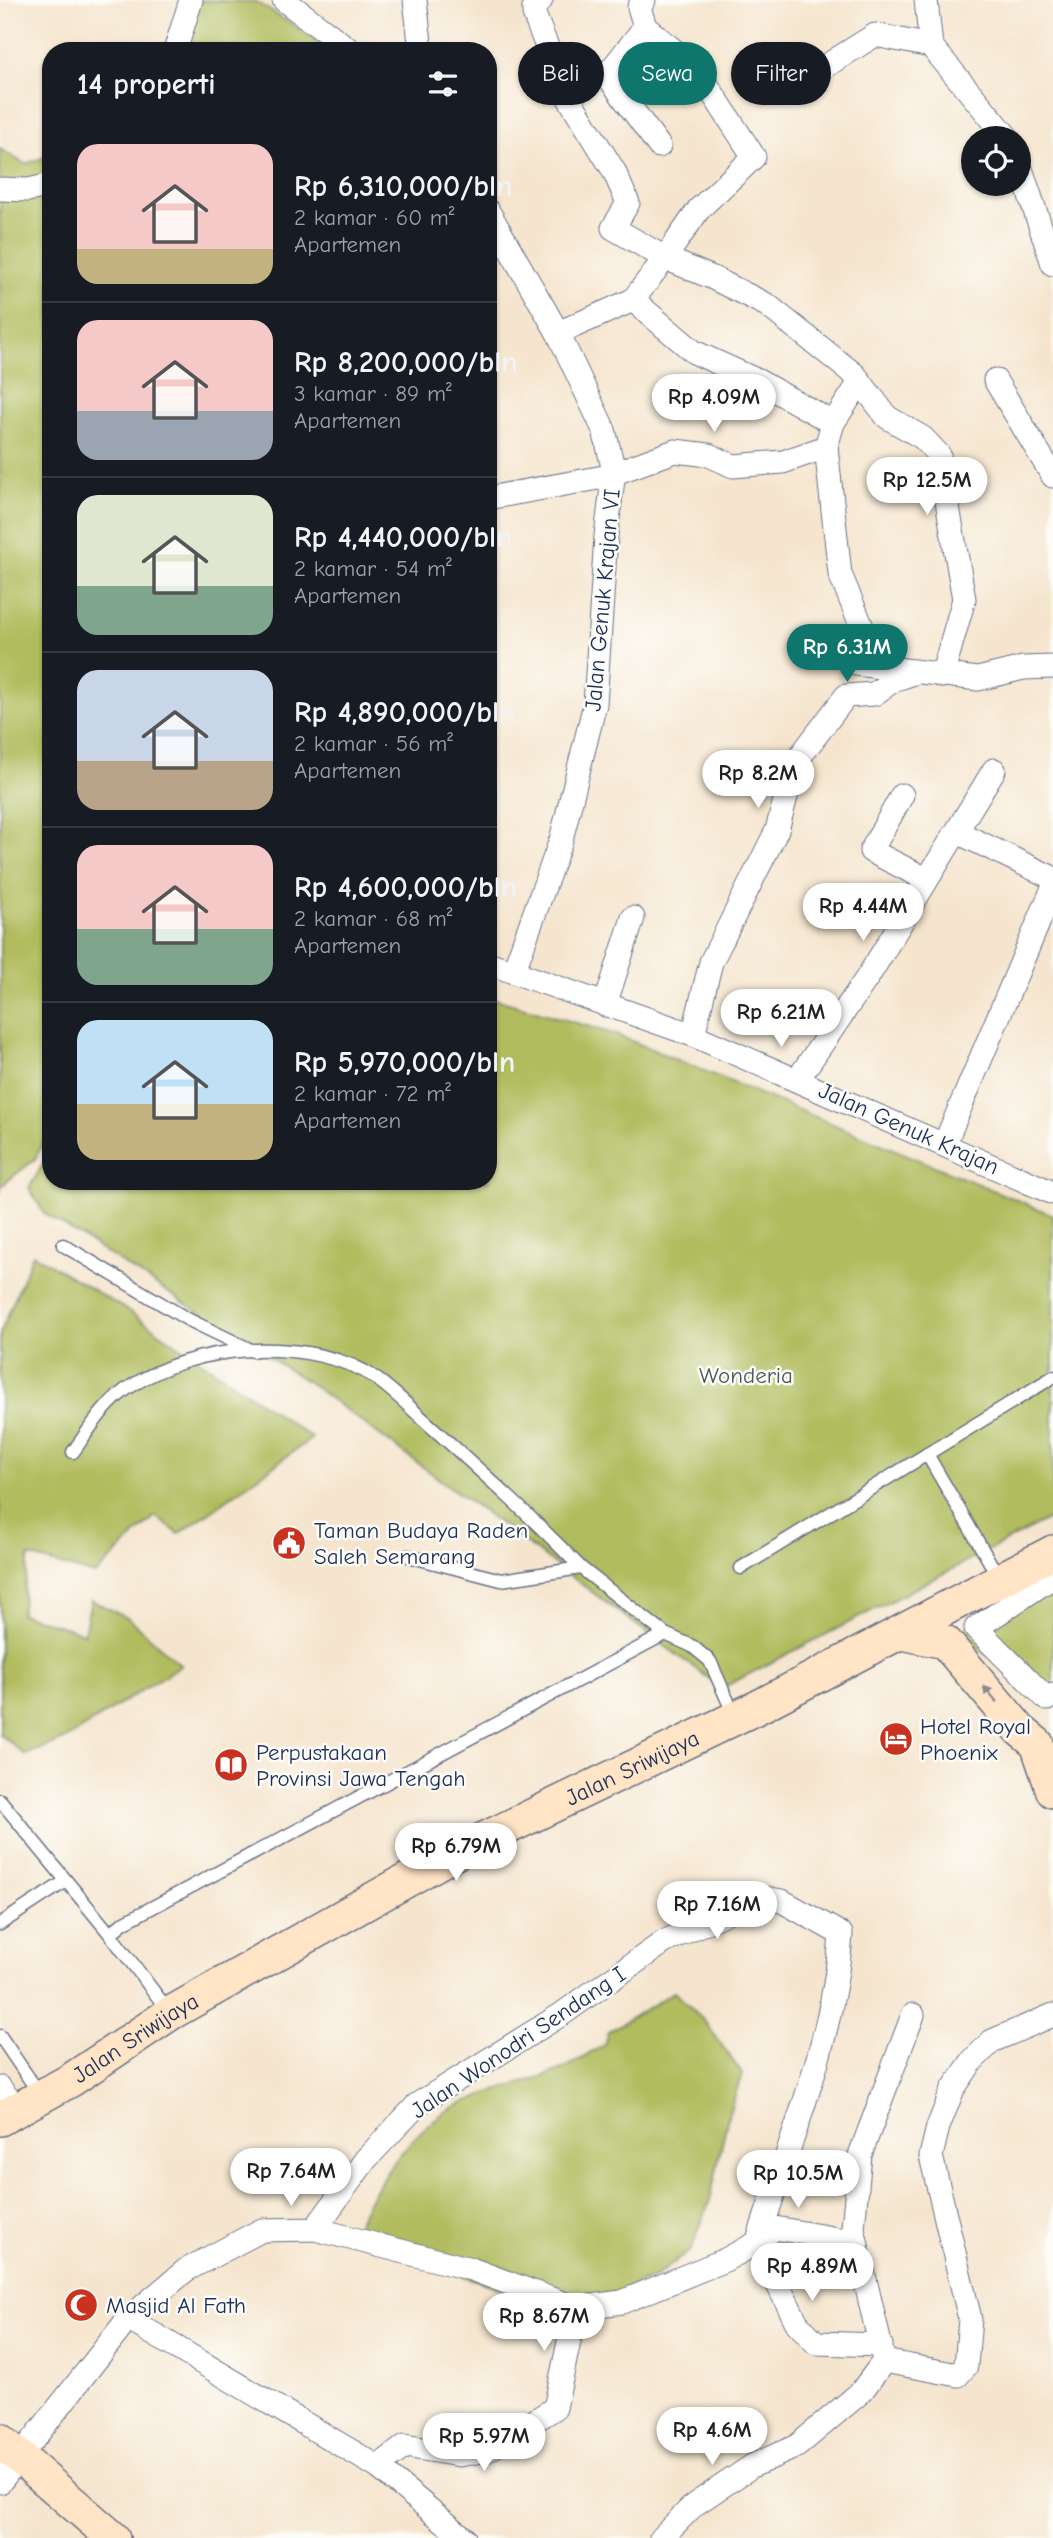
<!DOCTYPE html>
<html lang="id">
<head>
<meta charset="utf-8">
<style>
	:root { --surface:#171b24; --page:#242831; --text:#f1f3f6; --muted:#9ea1a6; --line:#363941; --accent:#0f766e }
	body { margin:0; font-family:"Comic Neue",sans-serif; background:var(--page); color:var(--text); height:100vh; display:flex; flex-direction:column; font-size:26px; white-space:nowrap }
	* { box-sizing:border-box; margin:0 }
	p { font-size:23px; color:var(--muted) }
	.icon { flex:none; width:38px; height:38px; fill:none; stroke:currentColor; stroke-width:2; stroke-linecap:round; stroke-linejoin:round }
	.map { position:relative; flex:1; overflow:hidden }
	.details { position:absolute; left:42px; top:42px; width:455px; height:1148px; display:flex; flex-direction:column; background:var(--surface); border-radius:28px; box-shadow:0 2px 5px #0004 }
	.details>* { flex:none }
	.hud { position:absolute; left:518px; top:42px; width:429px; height:63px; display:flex; gap:14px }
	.buttons { position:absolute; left:961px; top:126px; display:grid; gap:14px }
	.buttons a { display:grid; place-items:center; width:70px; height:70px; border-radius:50%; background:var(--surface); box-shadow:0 2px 5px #0004; font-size:35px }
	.price { position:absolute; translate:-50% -60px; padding:0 16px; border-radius:24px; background:#fff; color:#222; font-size:23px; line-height:46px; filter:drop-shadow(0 2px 4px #0008) }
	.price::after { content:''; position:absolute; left:50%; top:42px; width:21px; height:16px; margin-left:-10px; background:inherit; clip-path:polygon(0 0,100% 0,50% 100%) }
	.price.selected { background:var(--accent); color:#fff }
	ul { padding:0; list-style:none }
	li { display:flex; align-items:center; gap:21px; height:175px; padding:0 35px }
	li+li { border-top:2px solid var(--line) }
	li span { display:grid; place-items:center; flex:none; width:196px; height:140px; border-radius:21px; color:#555 }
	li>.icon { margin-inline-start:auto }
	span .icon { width:84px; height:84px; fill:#fffc; stroke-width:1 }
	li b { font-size:30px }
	h2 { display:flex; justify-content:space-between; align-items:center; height:84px; padding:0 35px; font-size:30px }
	.tag { padding:0 24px; border-radius:32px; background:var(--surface); box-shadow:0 2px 5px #0004; font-size:24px; line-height:63px }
	.tag.selected { background:var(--accent); color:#fff }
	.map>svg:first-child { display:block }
	.green { fill:#b0bc5d; stroke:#66765e; stroke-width:2 }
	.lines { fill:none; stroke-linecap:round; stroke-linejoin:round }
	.lane-casing { stroke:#676f85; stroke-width:15 }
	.street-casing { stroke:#676f85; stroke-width:25 }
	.secondary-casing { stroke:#676f85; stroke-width:36 }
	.lane { stroke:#fff; stroke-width:12 }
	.street { stroke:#fff; stroke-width:23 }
	.secondary { stroke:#ffe4c6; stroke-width:33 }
	.oneway { fill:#8d8a92 }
	.labels { text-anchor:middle; stroke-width:5; stroke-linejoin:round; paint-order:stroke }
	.street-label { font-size:23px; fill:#1b2f5e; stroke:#fdfcf7 }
	.park-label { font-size:23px; fill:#48595e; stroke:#fdfcf7 }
	.poi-label { font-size:23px; fill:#1b2f5e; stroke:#fdfcf7; text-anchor:start }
</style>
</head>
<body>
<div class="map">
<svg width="1053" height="2538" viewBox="0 0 1053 2538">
	<rect width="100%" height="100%" fill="#fdfcf7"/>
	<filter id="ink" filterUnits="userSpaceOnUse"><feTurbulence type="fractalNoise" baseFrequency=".0143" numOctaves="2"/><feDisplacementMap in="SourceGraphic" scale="14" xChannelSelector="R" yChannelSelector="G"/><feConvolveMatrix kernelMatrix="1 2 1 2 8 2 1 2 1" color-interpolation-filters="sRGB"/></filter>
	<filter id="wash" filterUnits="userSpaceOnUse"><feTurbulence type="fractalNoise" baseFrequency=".00686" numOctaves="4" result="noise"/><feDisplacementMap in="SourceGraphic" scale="28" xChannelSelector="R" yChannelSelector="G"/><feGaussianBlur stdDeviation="1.57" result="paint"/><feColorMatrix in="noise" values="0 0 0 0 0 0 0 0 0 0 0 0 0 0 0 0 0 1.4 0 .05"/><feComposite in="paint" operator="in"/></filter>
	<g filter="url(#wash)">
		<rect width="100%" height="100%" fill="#f5e5ce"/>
		<g class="green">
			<path d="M 201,0 L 256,2 L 335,51 L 168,51 Z"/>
			<path d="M 0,149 L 25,164 L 51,155 L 51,1126 L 35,1159 L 1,1186 L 0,1194 Z"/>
			<path d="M 488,997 L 617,1035 L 1053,1215 L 1053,1517 L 722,1688 L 308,1382 L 44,1213 L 29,1188 L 51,1151 L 51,1181 L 488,1181 Z"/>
			<path d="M 33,1254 L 130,1312 L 312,1438 L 179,1534 L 155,1516 L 95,1575 L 29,1556 L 21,1614 L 84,1633 L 91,1600 L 128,1618 L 181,1665 L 64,1740 L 25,1755 L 0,1734 L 0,1334 Z"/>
			<path d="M 1053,1585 L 1053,1708 L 959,1632 Z"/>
			<path d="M 674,1992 L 703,2019 L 742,2074 L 728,2116 L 710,2200 L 691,2250 L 653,2278 L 600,2300 L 532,2299 L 350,2238 C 370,2194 401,2143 442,2114 C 472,2094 523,2085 557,2071 C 573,2065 589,2054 604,2045 L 608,2032 Z"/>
		</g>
	</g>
	<g filter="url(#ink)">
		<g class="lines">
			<g class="lane-casing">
				<g id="lane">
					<path d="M 63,1245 L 187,1319 L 253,1351"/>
					<path d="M 73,1452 C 90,1428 107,1400 133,1385 C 196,1345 297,1337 364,1371 C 389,1385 412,1410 434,1429 C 484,1474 534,1519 581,1568"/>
					<path d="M 927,1454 L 999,1578"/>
					<path d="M 408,1556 L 501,1580 L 581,1568 L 665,1634 L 692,1646 L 710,1661 L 735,1717"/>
					<path d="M 741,1568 L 1053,1377"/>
					<path d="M 0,1800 L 110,1934"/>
					<path d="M 0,1924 L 66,1881"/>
					<path d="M 170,2013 L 110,1934 L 123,1923 L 665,1634"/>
					<path d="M 0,2036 L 41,2096"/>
				</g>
			</g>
			<g class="street-casing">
				<g id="street">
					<path d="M 284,0 L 351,51"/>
					<path d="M 415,0 L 421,51"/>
					<path d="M 541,0 L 534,7 L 534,14 L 565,92 L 614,171 L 628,203 L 613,228 L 665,258 L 699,209 L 754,157 L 709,88 L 688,62 L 645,27 L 639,7 L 644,0"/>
					<path d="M 926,0 L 931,46 L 1008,138"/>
					<path d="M 645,27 L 607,75 L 659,146"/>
					<path d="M 175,51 L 191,0"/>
					<path d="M 805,79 L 875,35 L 931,46"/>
					<path d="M 1018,160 L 1053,264"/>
					<path d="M 0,189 L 28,190 L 51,185"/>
					<path d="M 488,211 L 558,333 L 604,430 L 614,471 L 606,536 L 595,704 L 561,840 L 514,970"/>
					<path d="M 633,300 L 665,258 L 713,278 L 767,305 L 855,375 L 887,417 L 923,438 L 939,455 L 964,599 L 942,676"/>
					<path d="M 558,333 L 633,300 L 694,352 L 758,381 L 833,423"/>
					<path d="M 995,380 L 1053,476"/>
					<path d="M 860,382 L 833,423 L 826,447 L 840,574 L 862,627 L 856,664 L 978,679 L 1023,668 L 1053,667"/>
					<path d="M 488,498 L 604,477 L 675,451 L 709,455 L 733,466 L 783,462 L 826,447"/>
					<path d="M 902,795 L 871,851 L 926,879"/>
					<path d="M 957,832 L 1053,878"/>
					<path d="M 488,963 L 693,1035 L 1053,1193"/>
					<path d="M 605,1005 L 633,918"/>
					<path d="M 693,1035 L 711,962 L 777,830 L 795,763 L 846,696 L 874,694 L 894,680 L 914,673"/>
					<path d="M 798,1079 L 869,975 L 994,770"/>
					<path d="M 945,1143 L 1053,888"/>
					<path d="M 1053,1577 L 976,1628 L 1047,1699 L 1053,1695"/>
					<path d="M 0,2088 L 16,2108"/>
					<path d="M 855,2242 L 775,2228 L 757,2243 L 797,2323 L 816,2343 L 881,2345"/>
					<path d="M 128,2319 L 378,2467 L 464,2538"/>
					<path d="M 884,2361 L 958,2375 L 966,2366 L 970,2319 L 931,2156 L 938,2127 L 953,2089 L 973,2060 L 992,2041 L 1053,2015"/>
					<path d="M 378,2467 L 405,2446 L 459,2455 L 488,2450 L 555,2408 L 576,2308"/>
					<path d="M 0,2482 L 128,2319 L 186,2270 L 262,2230 L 315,2229 L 471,2269 L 576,2308 L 622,2302 L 725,2260 L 757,2243 C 789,2143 834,2039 841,1934 L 782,1901 L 759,1897 L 664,1942 L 562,2014 L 418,2104 L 366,2159 L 315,2229"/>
					<path d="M 661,2538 L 694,2505 L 752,2466 L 797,2446 L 861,2392 L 884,2361 L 853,2228 L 860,2155 L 913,2015"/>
				</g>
			</g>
			<g class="secondary-casing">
				<g id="secondary">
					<path d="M 902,1633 L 945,1642 L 1020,1730 L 1037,1744 L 1053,1791"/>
					<path id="s1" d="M 0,2119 L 71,2080 L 171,2013 L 457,1852 L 758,1707 L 1053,1552"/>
					<path d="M 0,2440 L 113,2538"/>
				</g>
			</g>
			<use href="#lane" class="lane"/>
			<use href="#street" class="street"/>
			<use href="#secondary" class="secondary"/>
		</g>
		<defs><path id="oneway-solid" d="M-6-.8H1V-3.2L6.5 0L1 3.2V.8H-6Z" transform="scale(1.75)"/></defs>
		<use class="oneway" href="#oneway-solid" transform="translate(990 1694) rotate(-130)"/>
	</g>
	<defs>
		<g id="civic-disc" transform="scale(1.75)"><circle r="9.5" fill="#c8321e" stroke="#fdfcf7"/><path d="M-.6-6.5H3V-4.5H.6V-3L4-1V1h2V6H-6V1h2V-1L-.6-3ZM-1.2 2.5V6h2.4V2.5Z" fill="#fff"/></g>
		<g id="hotel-disc" transform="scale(1.75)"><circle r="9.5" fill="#c8321e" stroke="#fdfcf7"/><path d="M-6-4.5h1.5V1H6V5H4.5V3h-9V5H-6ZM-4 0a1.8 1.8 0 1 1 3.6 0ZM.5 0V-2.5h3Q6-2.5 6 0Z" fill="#fff"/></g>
		<g id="library-disc" transform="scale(1.75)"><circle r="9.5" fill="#c8321e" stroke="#fdfcf7"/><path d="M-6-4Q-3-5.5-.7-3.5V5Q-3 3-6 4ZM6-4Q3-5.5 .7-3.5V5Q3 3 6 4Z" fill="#fff"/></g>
		<g id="mosque-disc" transform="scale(1.75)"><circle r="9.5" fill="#c8321e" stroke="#fdfcf7"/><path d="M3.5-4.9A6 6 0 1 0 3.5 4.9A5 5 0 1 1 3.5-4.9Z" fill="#fff"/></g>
	</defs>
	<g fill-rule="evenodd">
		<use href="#civic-disc" x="289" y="1543"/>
		<use href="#hotel-disc" x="896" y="1739"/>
		<use href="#library-disc" x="231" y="1765"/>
		<use href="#mosque-disc" x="81" y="2305"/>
	</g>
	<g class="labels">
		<g class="street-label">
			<text transform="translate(602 600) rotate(-85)" y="8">Jalan Genuk Krajan VI</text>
			<text transform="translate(909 1128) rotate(24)" y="8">Jalan Genuk Krajan</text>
			<text dy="8" stroke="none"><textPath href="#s1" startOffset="724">Jalan Sriwijaya</textPath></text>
			<text dy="8" stroke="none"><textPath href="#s1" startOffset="158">Jalan Sriwijaya</textPath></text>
			<text transform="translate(518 2042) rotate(-34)" y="8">Jalan Wonodri Sendang I</text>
		</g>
		<g class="park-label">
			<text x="746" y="1383">Wonderia</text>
		</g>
		<g class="poi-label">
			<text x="314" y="1538">Taman Budaya Raden<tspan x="314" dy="26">Saleh Semarang</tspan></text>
			<text x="920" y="1734">Hotel Royal<tspan x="920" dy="26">Phoenix</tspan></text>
			<text x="256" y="1760">Perpustakaan<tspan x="256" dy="26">Provinsi Jawa Tengah</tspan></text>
			<text x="106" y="2313">Masjid Al Fath</text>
		</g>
	</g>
</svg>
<div class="buttons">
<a><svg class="icon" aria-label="locate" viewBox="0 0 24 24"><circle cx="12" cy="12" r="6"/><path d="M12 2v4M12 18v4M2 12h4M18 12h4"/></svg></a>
</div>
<b class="price" style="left:714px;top:434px">Rp 4.09M</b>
<b class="price" style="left:927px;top:517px">Rp 12.5M</b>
<b class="price selected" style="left:847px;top:684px">Rp 6.31M</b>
<b class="price" style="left:758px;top:810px">Rp 8.2M</b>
<b class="price" style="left:863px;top:943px">Rp 4.44M</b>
<b class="price" style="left:781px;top:1049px">Rp 6.21M</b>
<b class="price" style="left:456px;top:1883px">Rp 6.79M</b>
<b class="price" style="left:717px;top:1941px">Rp 7.16M</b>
<b class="price" style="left:291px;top:2208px">Rp 7.64M</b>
<b class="price" style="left:798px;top:2210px">Rp 10.5M</b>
<b class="price" style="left:812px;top:2303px">Rp 4.89M</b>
<b class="price" style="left:544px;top:2353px">Rp 8.67M</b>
<b class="price" style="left:712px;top:2467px">Rp 4.6M</b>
<b class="price" style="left:484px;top:2473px">Rp 5.97M</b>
<div class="hud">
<a class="tag">Beli</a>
<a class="tag selected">Sewa</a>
<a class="tag">Filter</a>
</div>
<section class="details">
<h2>14 properti<svg class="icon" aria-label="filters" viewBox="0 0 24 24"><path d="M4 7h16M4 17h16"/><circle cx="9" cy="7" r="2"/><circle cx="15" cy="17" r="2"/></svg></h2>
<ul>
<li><span style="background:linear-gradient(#f6c9c9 75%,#c2b280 0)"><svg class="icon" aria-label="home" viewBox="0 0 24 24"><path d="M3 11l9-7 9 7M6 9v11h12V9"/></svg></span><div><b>Rp 6,310,000/bln</b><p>2 kamar · 60 m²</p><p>Apartemen</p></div></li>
<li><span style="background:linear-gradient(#f6c9c9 65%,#9aa5b1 0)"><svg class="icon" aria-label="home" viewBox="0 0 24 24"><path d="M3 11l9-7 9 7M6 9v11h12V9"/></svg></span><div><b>Rp 8,200,000/bln</b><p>3 kamar · 89 m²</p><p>Apartemen</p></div></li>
<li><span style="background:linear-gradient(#dfe7d0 65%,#7fa58c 0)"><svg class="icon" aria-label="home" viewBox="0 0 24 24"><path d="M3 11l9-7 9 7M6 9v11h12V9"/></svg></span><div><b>Rp 4,440,000/bln</b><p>2 kamar · 54 m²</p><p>Apartemen</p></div></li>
<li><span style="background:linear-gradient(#c9d6e8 65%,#b9a48a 0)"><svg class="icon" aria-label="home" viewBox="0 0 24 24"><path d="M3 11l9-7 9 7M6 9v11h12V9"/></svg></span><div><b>Rp 4,890,000/bln</b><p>2 kamar · 56 m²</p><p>Apartemen</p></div></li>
<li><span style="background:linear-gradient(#f6c9c9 60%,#7fa58c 0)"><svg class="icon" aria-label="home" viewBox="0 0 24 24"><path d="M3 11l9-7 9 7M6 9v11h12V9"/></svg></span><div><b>Rp 4,600,000/bln</b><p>2 kamar · 68 m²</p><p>Apartemen</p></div></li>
<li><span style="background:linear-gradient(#bfe0f5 60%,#c2b280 0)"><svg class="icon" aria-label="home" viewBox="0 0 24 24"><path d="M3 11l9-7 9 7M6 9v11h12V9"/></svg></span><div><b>Rp 5,970,000/bln</b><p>2 kamar · 72 m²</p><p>Apartemen</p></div></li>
</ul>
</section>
</div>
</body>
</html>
